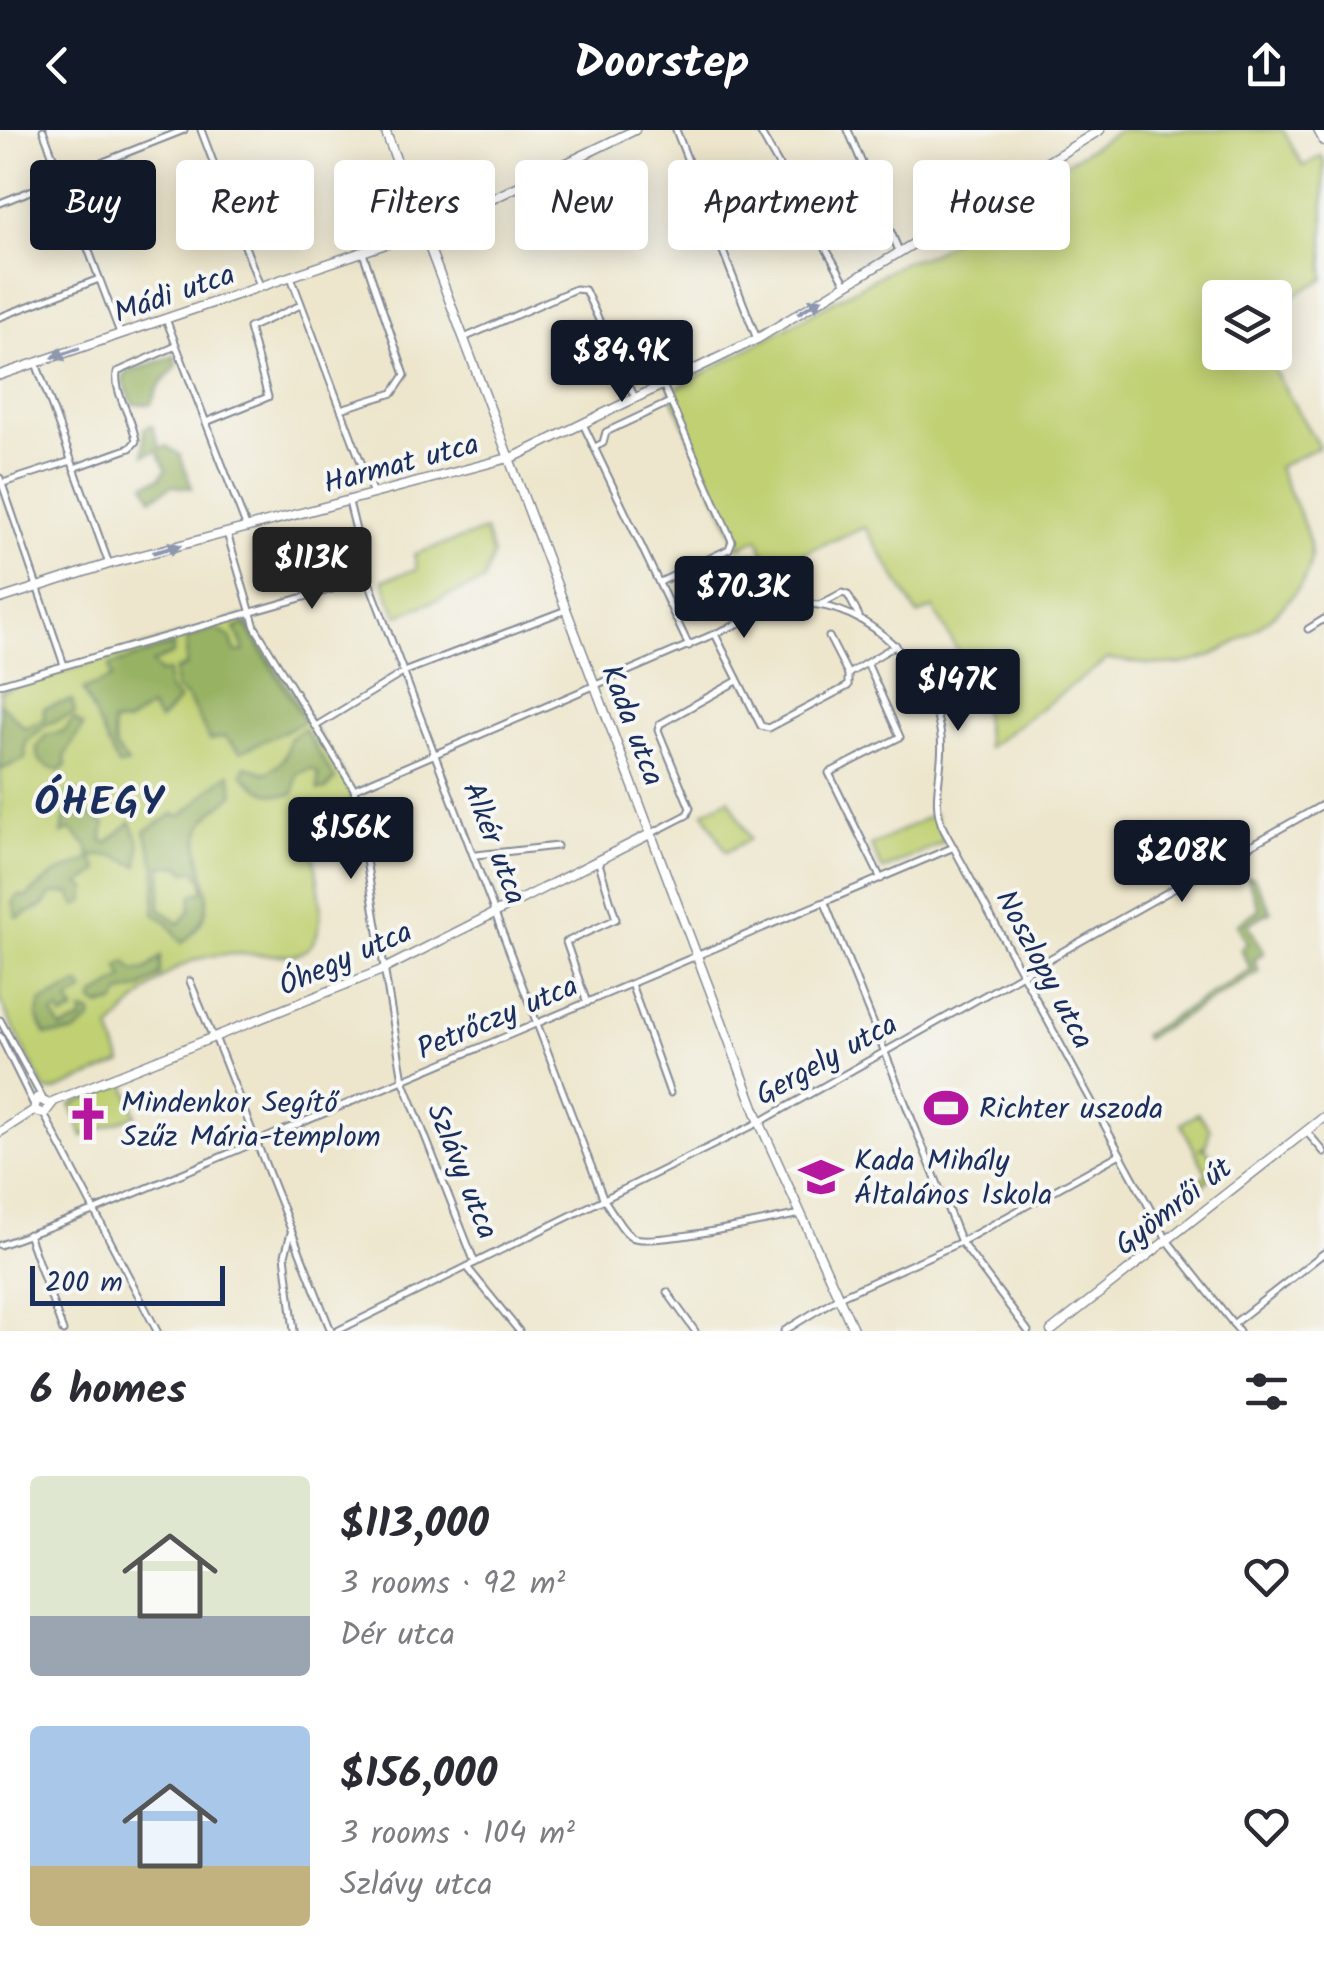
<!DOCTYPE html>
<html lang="en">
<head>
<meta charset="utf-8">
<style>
	:root { --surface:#fff; --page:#f7f7f7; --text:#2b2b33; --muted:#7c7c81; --accent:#111827 }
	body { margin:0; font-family:Kalam,sans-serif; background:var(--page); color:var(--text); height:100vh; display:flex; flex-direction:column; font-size:38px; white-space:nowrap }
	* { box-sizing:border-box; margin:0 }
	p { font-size:32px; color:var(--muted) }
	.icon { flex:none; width:55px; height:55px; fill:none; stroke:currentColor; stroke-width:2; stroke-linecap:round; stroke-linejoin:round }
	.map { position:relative; height:1201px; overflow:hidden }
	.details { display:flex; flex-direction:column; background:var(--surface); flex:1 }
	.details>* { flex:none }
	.top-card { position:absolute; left:30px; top:30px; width:1265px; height:90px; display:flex; gap:20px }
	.buttons { position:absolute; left:1202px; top:150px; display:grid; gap:20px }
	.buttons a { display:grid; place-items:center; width:90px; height:90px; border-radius:10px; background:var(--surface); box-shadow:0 5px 25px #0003; font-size:50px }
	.scale { position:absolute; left:30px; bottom:25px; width:195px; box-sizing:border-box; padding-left:10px; border:5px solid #1b2f5e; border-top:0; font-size:28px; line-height:35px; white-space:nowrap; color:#1b2f5e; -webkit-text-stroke:8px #f6f6f2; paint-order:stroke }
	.price { position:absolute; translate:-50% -85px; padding:0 22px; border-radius:10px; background:var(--accent); color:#fff; font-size:32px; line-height:65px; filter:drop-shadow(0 2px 5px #0008) }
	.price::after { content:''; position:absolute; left:50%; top:60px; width:30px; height:22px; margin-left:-15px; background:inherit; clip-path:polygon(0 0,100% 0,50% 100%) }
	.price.current { background:#222; color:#fff }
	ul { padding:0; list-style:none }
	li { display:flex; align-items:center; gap:30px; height:250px; padding:0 30px }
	li span { display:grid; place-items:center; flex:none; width:280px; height:200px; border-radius:10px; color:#555 }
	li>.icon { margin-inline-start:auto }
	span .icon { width:120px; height:120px; fill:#fffc; stroke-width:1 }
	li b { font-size:42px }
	h2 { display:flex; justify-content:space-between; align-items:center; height:120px; padding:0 30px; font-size:42px }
	.pill { padding:0 35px; border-radius:10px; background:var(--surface); box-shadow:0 5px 25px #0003; font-size:35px; line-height:90px }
	.pill.current { background:var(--accent); color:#fff }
	header { display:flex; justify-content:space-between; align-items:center; height:130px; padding:0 30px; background:var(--accent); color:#fff; font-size:45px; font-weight:700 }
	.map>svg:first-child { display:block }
	.green { fill:#c0d072; stroke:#6e8068; stroke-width:2.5 }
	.forest { fill:#98b264; stroke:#5a7061; stroke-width:2.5; fill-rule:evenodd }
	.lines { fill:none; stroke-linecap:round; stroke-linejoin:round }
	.street-casing { stroke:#848a95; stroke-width:9 }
	.secondary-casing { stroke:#848a95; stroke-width:11 }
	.street { stroke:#fff; stroke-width:5 }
	.secondary { stroke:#fff; stroke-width:8 }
	.oneway { fill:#8d97ae }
	.labels { text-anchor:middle; stroke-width:8; stroke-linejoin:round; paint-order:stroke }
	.street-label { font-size:30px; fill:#1b2f5e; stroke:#f6f6f2 }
	.poi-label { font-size:30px; fill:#1b2f5e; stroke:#f6f6f2; text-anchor:start }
	.district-label { font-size:40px; font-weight:bold; letter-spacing:2.5px; fill:#1b2f5e; stroke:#f6f6f2 }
</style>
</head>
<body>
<header><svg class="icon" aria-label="back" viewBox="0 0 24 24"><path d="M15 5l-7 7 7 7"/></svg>Doorstep<svg class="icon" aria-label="share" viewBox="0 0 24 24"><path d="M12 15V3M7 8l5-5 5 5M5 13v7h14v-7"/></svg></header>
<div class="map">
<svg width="1324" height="1201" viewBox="0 0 1324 1201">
	<rect width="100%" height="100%" fill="#f6f6f2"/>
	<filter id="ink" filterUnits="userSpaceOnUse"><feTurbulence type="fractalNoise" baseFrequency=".01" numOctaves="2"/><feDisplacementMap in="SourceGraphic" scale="20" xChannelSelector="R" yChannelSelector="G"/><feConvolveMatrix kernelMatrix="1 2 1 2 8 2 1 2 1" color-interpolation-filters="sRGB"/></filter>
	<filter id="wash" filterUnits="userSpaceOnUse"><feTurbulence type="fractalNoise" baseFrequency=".0048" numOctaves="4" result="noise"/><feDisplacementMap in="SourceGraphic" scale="40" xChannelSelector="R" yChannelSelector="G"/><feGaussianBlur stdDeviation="2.25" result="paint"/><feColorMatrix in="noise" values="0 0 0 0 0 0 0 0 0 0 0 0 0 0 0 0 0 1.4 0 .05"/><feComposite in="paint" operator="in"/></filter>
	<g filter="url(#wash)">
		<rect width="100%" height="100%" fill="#ede6cc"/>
		<g class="green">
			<path d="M 1120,0 L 1283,0 L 1303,36 L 1321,26 L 1324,31 L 1324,149 L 1275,176 L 1275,168 L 1220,168 L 1220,222 L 1264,223 L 1319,317 L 1278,337 C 1288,363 1309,396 1311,424 C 1313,467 1229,524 1192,532 C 1164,539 1136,532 1108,529 L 987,618 L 981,562 L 933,478 L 918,485 L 865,397 L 769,437 L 758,409 L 739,417 L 670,262 L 906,131 C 933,128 959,107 977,88 Z"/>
			<path d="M 485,401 L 493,426 L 483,452 L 397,486 L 383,450 L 417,439 L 414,424 Z"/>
			<path d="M 244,486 L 342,642 L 351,660 L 355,695 L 309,703 C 314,732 341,822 290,825 C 257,826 225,819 192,831 C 159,843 133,876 110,900 L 122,933 L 54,961 L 45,960 L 0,871 L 0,561 Z"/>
			<path d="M 729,669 L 750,709 L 726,722 L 704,682 Z"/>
			<path d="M 934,684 L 945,711 L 883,740 L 871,716 Z"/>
			<path d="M 125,953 L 136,985 L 83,1006 L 71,975 Z"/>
			<path d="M 1198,983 L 1210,999 L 1206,1015 L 1199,1019 L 1206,1018 L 1219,1040 L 1177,1079 L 1174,1075 L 1190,1062 L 1188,1058 L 1207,1044 L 1181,994 Z"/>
		</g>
		<g class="forest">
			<path d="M 175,226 L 177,236 L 159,256 L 151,274 L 133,274 L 123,251 L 126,243 Z"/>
			<path d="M 152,295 L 160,318 L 167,316 L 180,325 L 192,358 L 172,356 L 152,368 L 145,354 L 160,348 L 166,339 L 157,320 L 144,325 L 144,298 Z"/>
			<path d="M 245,494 L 305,591 L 241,622 L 224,607 L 210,610 L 188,568 L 175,559 L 175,540 L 186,536 L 187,508 L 216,499 L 230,507 L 235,522 L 245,521 L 235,498 Z"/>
			<path d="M 173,515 L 173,524 L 152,533 L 160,543 L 168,541 L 168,559 L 179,570 L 159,591 L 150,577 L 127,593 L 112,593 L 115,618 L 128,633 L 118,636 L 83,560 L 112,548 L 109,536 Z"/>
			<path d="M 72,570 L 75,584 L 47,594 L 26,612 L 25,629 L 0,640 L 0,573 L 25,598 L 44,590 L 44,578 Z"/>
			<path d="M 74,589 L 83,596 L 65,625 L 66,636 L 60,641 C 46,638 36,632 37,617 L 46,605 L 64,601 Z"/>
			<path d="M 304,599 L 335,649 L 326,659 L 318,660 L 318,643 L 311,639 L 297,644 L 294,664 C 273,669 257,660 242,644 L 246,636 L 265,643 C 281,636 287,627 289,609 Z"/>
			<path d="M 230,644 L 234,664 C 224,673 213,679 205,691 C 180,733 238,769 182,813 L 166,791 L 154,784 L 156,737 L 145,701 L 173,684 L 181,686 C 199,672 210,655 230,644 ZM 181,736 L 186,742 L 195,740 L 203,751 L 203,761 L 192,765 L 190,781 L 179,794 L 160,778 L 162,736 Z"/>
			<path d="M 69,661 L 77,661 L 86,683 L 105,694 L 102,711 L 107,713 L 131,692 L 140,715 L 138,736 L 115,726 L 90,726 L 87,716 L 70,699 L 62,704 Z"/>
			<path d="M 92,728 L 99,741 L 80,754 L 87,759 L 84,772 L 76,776 L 70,763 L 52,764 L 43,776 L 17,788 L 13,771 L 19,765 L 26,767 L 53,745 Z"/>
			<path d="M 1247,747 L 1254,748 L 1271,781 L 1248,794 L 1264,823 L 1254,830 L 1259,842 L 1145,909 L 1143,905 L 1251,840 L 1241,819 L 1247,813 L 1237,794 L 1259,779 Z"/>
			<path d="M 161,827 L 160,845 L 141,858 L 121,863 L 115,873 L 99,876 L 93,872 L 94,866 L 124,848 L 118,837 L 126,832 L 134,841 L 146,840 Z"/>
			<path d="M 79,854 L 84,861 L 69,871 L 74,881 L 62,887 L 59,881 L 53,884 L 61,899 L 82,890 L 82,881 L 91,883 L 91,890 L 75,903 L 46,905 L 37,887 L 41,872 Z"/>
		</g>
	</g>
	<g filter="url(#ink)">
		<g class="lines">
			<g class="street-casing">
				<g id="street">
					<path d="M 43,0 L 120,203"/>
					<path d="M 201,0 L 260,156"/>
					<path d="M 676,0 L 757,209"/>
					<path d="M 759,0 L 846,154"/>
					<path d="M 848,0 L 899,121"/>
					<path d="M 0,73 L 184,0"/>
					<path d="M 291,147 L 373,364"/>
					<path d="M 0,187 L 99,149"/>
					<path d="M 166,189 L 246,396"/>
					<path d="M 464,208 L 575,159 L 585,160 L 635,268"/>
					<path d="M 36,233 L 109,434"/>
					<path d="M 341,279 L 393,263 L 405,245 L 363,123"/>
					<path d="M 206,292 L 268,267 L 249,198 L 301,175"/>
					<path d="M 583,294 L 689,516"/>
					<path d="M 595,317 L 603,313 L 606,302 L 670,272"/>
					<path d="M 74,338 L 130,318 L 136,311 C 133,288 114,265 117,242 L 176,216"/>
					<path d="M 0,348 L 64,535"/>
					<path d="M 3,353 L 71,331"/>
					<path d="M 349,372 L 368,449 L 604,1070 C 612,1080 621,1101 632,1107 C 650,1117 774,1089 801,1084"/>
					<path d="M 227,403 L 255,497 L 354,659 L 403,950 L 475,1133"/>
					<path d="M 660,452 L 729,419 L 732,411 L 663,255"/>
					<path d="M 821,474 L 842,463 L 848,465 L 859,486"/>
					<path d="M 1308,499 L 1324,489"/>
					<path d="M 715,504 L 761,596 L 769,598 L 848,556 L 848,544 L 896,515"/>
					<path d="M 829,507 L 848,544"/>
					<path d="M 867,533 L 900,607 L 829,643 L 881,749"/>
					<path d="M 0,554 L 367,449"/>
					<path d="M 316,596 L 406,541 L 566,480"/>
					<path d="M 354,659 L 784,474 C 859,465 927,529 940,600 C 947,634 928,669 944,700 L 1167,1110 L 1239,1201"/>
					<path d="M 650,704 L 687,685 L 690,678 L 658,600 L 660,594 L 737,551"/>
					<path d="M 476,725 L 557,716"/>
					<path d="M 825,773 L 961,1112 L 1028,1201"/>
					<path d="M 190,851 L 213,908"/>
					<path d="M 631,854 L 670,963"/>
					<path d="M 587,873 L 566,812 L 616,789 L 598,730"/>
					<path d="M 0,890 L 42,967"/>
					<path d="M 0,906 L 33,973"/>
					<path d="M 215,907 L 331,1201"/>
					<path d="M 44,984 L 157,1201"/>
					<path d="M 1306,1001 L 1324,1022"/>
					<path d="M 291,1103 L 285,1125 L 294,1201"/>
					<path d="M 28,1104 L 63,1201"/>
					<path d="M 0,1115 L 93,1081 L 954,717"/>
					<path d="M 467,1137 L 519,1201"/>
					<path d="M 667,1162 L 695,1201"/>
					<path d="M 1233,1194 L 1324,1123"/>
					<path d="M 337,1201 L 760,992 L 1324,674"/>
					<path d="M 784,1201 L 839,1167 L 961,1112 L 1120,1024"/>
				</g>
			</g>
			<g class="secondary-casing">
				<g id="secondary">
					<path d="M 385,0 L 762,998 L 854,1201"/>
					<path d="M 1318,0 L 1324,11"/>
					<path d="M 0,245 L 430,99 L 635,0"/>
					<path d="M 0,469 L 109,434 L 516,326 L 757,209 L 1100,0"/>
					<path d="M 34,980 L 44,984 L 54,971 L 382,840 L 650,704"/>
					<path d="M 0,1002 L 34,980 L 37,968 L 49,974"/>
					<path d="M 1051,1201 L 1324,987"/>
				</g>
			</g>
			<use href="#street" class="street"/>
			<use href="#secondary" class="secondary"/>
		</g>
		<defs><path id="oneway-solid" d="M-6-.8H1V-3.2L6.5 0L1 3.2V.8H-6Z" transform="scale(2.5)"/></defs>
		<g class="oneway">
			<use href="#oneway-solid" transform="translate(810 176) rotate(-32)"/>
			<use href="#oneway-solid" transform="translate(66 223) rotate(161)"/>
			<use href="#oneway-solid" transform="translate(167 419) rotate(-15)"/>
		</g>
	</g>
	<defs>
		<g id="stadium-bare" transform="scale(3.45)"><path d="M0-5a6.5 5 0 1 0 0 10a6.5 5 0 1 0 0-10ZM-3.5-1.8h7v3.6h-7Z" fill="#b5179e" stroke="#f6f6f2" stroke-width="2.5" paint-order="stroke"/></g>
		<g id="church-bare" transform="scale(3.45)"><path d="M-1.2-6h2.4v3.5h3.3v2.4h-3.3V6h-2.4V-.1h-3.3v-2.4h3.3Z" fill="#b5179e" stroke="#f6f6f2" stroke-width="2.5" paint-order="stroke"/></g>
		<g id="school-bare" transform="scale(3.45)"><path d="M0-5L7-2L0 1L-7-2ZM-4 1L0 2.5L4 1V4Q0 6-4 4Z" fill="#b5179e" stroke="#f6f6f2" stroke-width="2.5" paint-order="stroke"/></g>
	</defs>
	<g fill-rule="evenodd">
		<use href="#stadium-bare" x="946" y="978"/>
		<use href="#church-bare" x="88" y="989"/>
		<use href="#school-bare" x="821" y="1047"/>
	</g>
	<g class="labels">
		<g class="street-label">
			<text transform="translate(174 163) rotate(-19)" y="10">Mádi utca</text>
			<text transform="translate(401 333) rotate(-15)" y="10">Harmat utca</text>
			<text transform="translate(633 595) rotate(69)" y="10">Kada utca</text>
			<text transform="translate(495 713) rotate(69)" y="10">Alkér utca</text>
			<text transform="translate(345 828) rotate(-24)" y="10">Óhegy utca</text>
			<text transform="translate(1045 839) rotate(62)" y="10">Noszlopy utca</text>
			<text transform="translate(497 887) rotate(-23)" y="10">Petrőczy utca</text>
			<text transform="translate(826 929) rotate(-29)" y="10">Gergely utca</text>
			<text transform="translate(463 1041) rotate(68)" y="10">Szlávy utca</text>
			<text transform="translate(1173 1076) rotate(-38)" y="10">Gyömrői út</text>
		</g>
		<g class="poi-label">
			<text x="121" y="982">Mindenkor Segítő<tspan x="121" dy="34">Szűz Mária-templom</tspan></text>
			<text x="979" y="988">Richter uszoda</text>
			<text x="854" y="1040">Kada Mihály<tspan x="854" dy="34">Általános Iskola</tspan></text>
		</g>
		<g class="district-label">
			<text x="100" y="685">ÓHEGY</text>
		</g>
	</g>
</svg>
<div class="buttons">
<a><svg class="icon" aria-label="layers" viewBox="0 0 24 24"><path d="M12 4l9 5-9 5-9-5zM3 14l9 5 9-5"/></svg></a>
</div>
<div class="scale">200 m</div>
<b class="price" style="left:622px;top:275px">$84.9K</b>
<b class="price current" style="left:312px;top:482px">$113K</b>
<b class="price" style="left:744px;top:511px">$70.3K</b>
<b class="price" style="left:958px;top:604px">$147K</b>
<b class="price" style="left:351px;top:752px">$156K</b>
<b class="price" style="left:1182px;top:775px">$208K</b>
<div class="top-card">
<a class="pill current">Buy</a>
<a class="pill">Rent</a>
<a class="pill">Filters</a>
<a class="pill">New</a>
<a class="pill">Apartment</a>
<a class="pill">House</a>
</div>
</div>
<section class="details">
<h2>6 homes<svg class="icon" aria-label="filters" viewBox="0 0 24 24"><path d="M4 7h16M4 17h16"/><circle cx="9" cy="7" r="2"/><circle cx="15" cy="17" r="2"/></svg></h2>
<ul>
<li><span style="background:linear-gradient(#dfe7d0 70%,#9aa5b1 0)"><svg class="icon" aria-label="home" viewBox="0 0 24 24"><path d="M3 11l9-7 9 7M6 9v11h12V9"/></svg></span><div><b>$113,000</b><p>3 rooms · 92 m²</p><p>Dér utca</p></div><svg class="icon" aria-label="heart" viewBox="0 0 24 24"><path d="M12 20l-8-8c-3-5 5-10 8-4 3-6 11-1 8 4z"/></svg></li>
<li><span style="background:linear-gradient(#a9c7e8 70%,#c2b280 0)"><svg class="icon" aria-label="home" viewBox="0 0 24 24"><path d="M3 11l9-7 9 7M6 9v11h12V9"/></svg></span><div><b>$156,000</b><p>3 rooms · 104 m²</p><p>Szlávy utca</p></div><svg class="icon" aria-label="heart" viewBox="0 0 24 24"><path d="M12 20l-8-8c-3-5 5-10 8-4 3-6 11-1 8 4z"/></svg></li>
</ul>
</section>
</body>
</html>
